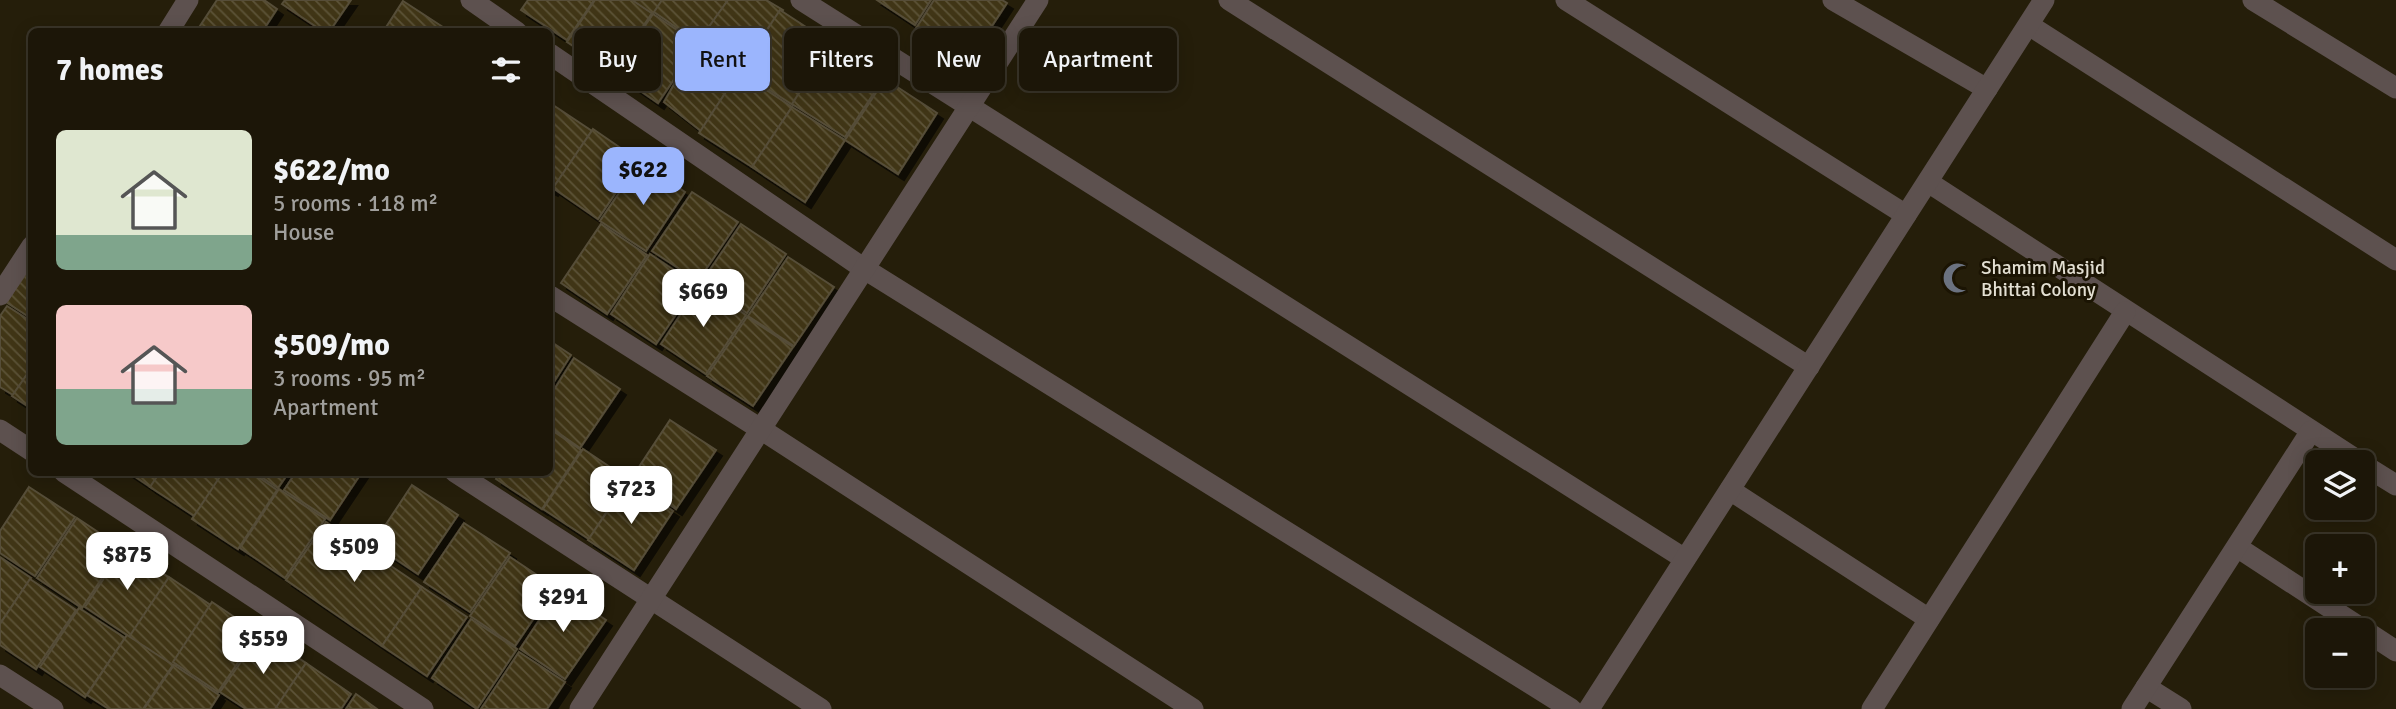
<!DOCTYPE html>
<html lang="en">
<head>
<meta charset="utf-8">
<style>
	:root { --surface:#1c1608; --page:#251f12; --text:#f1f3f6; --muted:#a09f9c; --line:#3a3529; --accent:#9bb5fd }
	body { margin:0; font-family:Signika,sans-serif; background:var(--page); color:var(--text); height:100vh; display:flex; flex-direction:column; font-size:26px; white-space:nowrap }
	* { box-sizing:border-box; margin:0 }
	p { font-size:23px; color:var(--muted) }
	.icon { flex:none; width:38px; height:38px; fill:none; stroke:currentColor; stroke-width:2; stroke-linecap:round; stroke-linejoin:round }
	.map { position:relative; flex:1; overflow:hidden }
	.details { position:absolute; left:28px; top:28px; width:525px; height:448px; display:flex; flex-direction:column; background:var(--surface); border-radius:10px; box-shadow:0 4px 18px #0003,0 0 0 2px var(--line) }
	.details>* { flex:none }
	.top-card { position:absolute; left:574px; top:28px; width:665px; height:63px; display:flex; gap:14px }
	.buttons { position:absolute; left:2305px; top:450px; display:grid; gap:14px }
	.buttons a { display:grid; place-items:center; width:70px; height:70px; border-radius:10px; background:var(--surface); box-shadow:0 4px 18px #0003,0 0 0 2px var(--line); font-size:35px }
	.price { position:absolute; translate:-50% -60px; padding:0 16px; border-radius:14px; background:#fff; color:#222; font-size:23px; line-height:46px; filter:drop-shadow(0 2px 4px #0008) }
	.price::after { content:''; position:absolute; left:50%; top:42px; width:21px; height:16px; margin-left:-10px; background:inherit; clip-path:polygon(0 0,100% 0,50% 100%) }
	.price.selected { background:var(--accent); color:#111 }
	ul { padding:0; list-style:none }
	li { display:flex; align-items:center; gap:21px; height:175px; padding:0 28px }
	li span { display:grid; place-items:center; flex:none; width:196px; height:140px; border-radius:10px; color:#555 }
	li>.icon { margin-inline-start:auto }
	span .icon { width:84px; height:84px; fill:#fffc; stroke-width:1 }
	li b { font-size:30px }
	h2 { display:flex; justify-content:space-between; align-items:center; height:84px; padding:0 28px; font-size:30px }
	.chip { padding:0 24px; border-radius:10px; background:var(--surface); box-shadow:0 4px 18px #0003,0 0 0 2px var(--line); font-size:24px; line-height:63px }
	.chip.selected { background:var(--accent); color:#111 }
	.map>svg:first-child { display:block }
	.building { fill:url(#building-back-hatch); stroke:#564e39; stroke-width:2; filter:url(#shadow) }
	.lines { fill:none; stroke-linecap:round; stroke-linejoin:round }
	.minor { stroke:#5d514f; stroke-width:21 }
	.labels { text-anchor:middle; stroke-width:6; stroke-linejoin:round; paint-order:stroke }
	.poi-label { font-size:19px; fill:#e3dfd2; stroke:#1b1403; text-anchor:start }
</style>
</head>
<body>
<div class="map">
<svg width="2396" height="709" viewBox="0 0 2396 709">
	<defs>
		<pattern id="building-back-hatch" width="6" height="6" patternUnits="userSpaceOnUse" patternTransform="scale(1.75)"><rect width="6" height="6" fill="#413617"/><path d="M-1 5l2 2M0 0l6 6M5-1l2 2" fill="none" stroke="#5c5338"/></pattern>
		<filter id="shadow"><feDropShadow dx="6" dy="6" stdDeviation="0" flood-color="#0009"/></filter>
	</defs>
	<rect width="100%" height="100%" fill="#251e0a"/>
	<g class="building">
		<path d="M 217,0 L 264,0 L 277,9 L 262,32 L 196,32 Z"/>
		<path d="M 285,0 L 351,0 L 329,32 L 324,32 L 282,4 Z"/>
		<path d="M 528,0 L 594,0 L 567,40 L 521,10 Z"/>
		<path d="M 595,0 L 633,0 L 652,13 L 612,72 L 567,42 Z"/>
		<path d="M 632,0 L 663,0 L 653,14 Z"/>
		<path d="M 662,0 L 728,0 L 699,43 L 654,12 Z"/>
		<path d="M 728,0 L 766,0 L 783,10 L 743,71 L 698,42 Z"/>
		<path d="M 877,0 L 931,0 L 915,25 Z"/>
		<path d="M 934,0 L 1002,0 L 1007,3 L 967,64 L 915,30 Z"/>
		<path d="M 403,1 L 449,31 L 383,32 Z"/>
		<path d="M 780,10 L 832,44 L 793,105 L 740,71 Z"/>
		<path d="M 653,14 L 698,44 L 658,103 L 613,72 Z"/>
		<path d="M 698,42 L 740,70 L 701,131 L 664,102 Z"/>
		<path d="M 832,42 L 885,76 L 845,137 L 792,104 Z"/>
		<path d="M 739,72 L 792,107 L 752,167 L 699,133 Z"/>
		<path d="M 885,79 L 937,113 L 898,174 L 845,140 Z"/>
		<path d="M 550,103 L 592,131 L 552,190 L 550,189 Z"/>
		<path d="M 792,107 L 845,140 L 805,202 L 752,167 Z"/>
		<path d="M 593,129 L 638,160 L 598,219 L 553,188 Z"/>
		<path d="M 640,162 L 685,192 L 646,251 L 600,221 Z"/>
		<path d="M 692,192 L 738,222 L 698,281 L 652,251 Z"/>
		<path d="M 601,224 L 647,255 L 607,314 L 561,283 Z"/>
		<path d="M 741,224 L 786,254 L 747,313 L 701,283 Z"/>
		<path d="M 650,254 L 696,285 L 656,344 L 611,314 Z"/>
		<path d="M 788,257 L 834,287 L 794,346 L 748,316 Z"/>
		<path d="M 32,265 L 32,319 L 6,302 Z"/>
		<path d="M 700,285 L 746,315 L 706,374 L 661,344 Z"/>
		<path d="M 7,306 L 32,322 L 32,368 L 13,395 L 0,387 L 0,316 Z"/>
		<path d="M 747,317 L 793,347 L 753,406 L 707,376 Z"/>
		<path d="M 550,341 L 571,355 L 550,388 Z"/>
		<path d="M 574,358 L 620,389 L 580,448 L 550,427 L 550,396 Z"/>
		<path d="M 32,367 L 32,409 L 12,396 Z"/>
		<path d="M 670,420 L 716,450 L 676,509 L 631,479 Z"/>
		<path d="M 550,429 L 581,450 L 542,509 L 496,479 L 500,472 L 550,472 Z"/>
		<path d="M 583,449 L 628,479 L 589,539 L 543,509 Z"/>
		<path d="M 128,472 L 162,472 L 152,488 Z"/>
		<path d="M 160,472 L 226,472 L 196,517 L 150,487 Z"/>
		<path d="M 223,472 L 251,472 L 277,490 L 238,549 L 192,519 Z"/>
		<path d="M 254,472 L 289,472 L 278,488 Z"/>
		<path d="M 296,472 L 362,472 L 330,520 L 284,490 Z"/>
		<path d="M 628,481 L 673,511 L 634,570 L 588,540 Z"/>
		<path d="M 412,485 L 458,515 L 418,574 L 373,544 Z"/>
		<path d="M 29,487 L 75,517 L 35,576 L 0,553 L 0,531 Z"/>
		<path d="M 279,489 L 325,519 L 285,578 L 240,548 Z"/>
		<path d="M 77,518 L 122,548 L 82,608 L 37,578 Z"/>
		<path d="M 326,522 L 422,587 L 382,646 L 286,580 Z"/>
		<path d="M 464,523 L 510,553 L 470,612 L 424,582 Z"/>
		<path d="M 124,548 L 170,578 L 130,637 L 85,607 Z"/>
		<path d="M 0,557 L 31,578 L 0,624 Z"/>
		<path d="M 510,557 L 555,587 L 515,646 L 470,616 Z"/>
		<path d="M 169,577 L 215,608 L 175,667 L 129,637 Z"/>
		<path d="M 30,579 L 76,610 L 36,669 L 0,645 L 0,624 Z"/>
		<path d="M 422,587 L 467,617 L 427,676 L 382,646 Z"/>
		<path d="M 560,589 L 606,620 L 565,679 L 520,649 Z"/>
		<path d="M 212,602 L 258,633 L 218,692 L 173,662 Z"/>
		<path d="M 79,608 L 125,638 L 85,697 L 40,667 Z"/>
		<path d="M 471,619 L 517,649 L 477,709 L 432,678 Z"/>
		<path d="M 261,633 L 306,663 L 276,709 L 246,709 L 220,692 Z"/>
		<path d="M 127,635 L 173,665 L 143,709 L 109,709 L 87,695 Z"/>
		<path d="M 519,652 L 565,682 L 547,709 L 481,709 Z"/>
		<path d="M 306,663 L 351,694 L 341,709 L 275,709 Z"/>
		<path d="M 174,665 L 219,695 L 210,709 L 144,709 Z"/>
		<path d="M 356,694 L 377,709 L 346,709 Z"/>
	</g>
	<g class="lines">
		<g class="minor">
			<path d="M 471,0 L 517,32"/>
			<path d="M 801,0 L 1685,559"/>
			<path d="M 1229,0 L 1809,367"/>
			<path d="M 1566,0 L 1906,215"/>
			<path d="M 1833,0 L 1987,89"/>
			<path d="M 2253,0 L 2396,88"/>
			<path d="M 2029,25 L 2396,260"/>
			<path d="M 168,32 L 188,0"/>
			<path d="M 550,54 L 863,268 L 1571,709"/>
			<path d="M 1928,182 L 2360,462"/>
			<path d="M 0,295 L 32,246"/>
			<path d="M 550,296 L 762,430 L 1193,709"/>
			<path d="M 0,430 L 32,451"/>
			<path d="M 2362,464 L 2396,485"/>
			<path d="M 64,472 L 423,709"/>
			<path d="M 455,472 L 821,709"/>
			<path d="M 1730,490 L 1929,619"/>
			<path d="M 2237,547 L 2396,651"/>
			<path d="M 0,675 L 53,709"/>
			<path d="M 2146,687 L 2181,709"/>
			<path d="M 580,709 L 1038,0"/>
			<path d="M 1589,709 L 2044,0"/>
			<path d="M 1872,709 L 2125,312"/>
			<path d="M 2132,709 L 2311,431"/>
		</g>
	</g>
	<defs>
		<g id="mosque-bare" transform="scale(2.415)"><path d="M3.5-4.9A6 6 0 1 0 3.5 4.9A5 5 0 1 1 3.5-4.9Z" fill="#6b7280" stroke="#1b1403" stroke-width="2.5" paint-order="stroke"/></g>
	</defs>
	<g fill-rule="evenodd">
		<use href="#mosque-bare" x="1958" y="278"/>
	</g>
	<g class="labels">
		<g class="poi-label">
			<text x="1981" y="274">Shamim Masjid<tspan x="1981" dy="22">Bhittai Colony</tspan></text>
		</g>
	</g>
</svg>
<div class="buttons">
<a><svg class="icon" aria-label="layers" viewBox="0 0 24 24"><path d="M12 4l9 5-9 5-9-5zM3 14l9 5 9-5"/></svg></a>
<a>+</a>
<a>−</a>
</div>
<b class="price selected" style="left:643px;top:207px">$622</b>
<b class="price" style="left:703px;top:329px">$669</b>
<b class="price" style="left:631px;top:526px">$723</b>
<b class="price" style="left:354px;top:584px">$509</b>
<b class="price" style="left:127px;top:592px">$875</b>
<b class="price" style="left:563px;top:634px">$291</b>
<b class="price" style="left:263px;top:676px">$559</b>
<div class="top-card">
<a class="chip">Buy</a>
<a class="chip selected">Rent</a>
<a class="chip">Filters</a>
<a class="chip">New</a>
<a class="chip">Apartment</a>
</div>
<section class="details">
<h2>7 homes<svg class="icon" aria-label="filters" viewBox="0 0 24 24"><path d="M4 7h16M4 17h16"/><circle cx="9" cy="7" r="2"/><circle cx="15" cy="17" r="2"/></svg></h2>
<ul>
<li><span style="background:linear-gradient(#dfe7d0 75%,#7fa58c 0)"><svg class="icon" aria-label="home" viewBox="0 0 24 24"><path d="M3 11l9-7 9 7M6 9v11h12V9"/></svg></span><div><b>$622/mo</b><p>5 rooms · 118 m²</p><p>House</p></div></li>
<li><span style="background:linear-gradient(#f6c9c9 60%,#7fa58c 0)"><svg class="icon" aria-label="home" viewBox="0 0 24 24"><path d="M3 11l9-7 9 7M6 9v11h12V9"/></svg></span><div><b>$509/mo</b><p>3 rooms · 95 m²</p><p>Apartment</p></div></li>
</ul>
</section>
</div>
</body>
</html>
